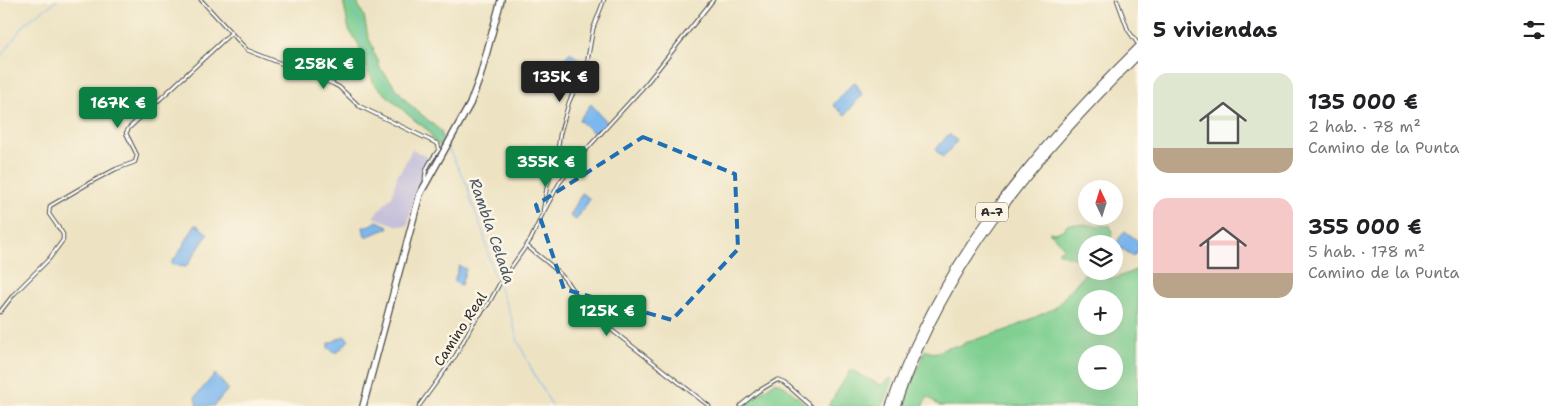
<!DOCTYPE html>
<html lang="es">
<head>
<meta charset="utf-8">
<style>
	:root { --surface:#fff; --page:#f2f2f2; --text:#202124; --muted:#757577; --accent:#0b8043 }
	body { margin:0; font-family:"Shantell Sans",sans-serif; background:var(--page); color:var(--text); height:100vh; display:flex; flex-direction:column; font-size:19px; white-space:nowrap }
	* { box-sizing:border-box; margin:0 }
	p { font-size:16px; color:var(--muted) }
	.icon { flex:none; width:28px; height:28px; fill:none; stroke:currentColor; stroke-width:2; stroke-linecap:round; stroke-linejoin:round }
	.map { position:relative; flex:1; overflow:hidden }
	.side { display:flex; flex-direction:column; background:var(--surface); width:425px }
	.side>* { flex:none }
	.needle { width:32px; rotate:356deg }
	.tools { position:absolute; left:1078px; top:180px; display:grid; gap:10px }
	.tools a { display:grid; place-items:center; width:45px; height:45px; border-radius:50%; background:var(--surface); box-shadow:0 5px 20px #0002; font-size:25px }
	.price { position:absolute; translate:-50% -42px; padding:0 11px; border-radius:5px; background:var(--accent); color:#fff; font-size:16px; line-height:32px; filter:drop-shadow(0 1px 2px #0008) }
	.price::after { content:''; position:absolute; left:50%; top:30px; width:15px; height:11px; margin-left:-8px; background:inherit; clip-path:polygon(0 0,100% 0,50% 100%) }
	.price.current { background:#222; color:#fff }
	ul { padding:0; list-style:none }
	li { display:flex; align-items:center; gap:15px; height:125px; padding:0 15px }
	li span { display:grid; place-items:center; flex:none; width:140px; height:100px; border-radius:15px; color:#555 }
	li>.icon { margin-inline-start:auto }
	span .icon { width:60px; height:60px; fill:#fffc; stroke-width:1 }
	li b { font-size:21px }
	h2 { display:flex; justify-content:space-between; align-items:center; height:60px; padding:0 15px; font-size:21px }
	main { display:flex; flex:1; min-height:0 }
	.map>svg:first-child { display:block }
	.industrial { fill:#c6c0da }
	.green { fill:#7ecf90; stroke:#547d5e; fill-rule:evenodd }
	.water { fill:#7db7ef; stroke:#54718d }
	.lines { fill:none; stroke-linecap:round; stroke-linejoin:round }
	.stream { stroke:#7db7ef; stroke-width:1 }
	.street-casing { stroke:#484742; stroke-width:4.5 }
	.primary-casing { stroke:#484742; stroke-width:8 }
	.highway-casing { stroke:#484742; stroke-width:9 }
	.street { stroke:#fff; stroke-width:2.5 }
	.primary { stroke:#fff; stroke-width:5.5 }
	.highway { stroke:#fff; stroke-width:7 }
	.marked { fill:none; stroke:#1f6fb2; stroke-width:4; stroke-dasharray:10 6; stroke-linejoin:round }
	.labels { text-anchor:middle; stroke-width:5; stroke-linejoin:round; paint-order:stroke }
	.shield { fill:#fcf5e5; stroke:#6a6863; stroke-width:1 }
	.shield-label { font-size:12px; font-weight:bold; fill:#2b2b2b }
	.street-label { font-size:14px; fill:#2b2b2b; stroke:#fcf5e5 }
	.water-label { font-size:15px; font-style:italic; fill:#456; stroke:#fcf5e5 }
</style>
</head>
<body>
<main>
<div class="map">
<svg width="1138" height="406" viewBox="0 0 1138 406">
	<rect width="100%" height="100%" fill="#fcf5e5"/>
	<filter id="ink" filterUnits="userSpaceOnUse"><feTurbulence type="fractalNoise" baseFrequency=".02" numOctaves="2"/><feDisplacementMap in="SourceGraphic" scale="10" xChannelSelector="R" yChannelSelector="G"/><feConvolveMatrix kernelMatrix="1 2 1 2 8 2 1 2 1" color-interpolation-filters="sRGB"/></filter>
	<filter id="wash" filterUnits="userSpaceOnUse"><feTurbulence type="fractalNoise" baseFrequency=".0096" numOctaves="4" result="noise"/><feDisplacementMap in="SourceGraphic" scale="20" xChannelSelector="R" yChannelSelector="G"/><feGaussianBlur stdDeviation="1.12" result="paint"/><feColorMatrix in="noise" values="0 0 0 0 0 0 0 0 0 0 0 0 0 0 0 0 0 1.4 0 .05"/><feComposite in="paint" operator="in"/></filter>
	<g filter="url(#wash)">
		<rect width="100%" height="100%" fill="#ede3c3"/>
		<path class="industrial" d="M 412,149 L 429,158 L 417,188 L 407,226 L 399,226 L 373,217 L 392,196 L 398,173 L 400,173 Z"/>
		<g class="green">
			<path d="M 343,0 L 356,0 L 364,16 L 368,37 L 374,49 L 372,50 L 379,62 L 378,65 L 408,103 L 442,132 L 441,135 L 446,142 L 442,150 L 439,144 L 434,142 L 429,131 L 413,119 L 373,83 L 372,78 L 363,63 L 359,45 L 349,30 Z"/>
			<path d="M 1070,224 L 1111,226 L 1110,229 L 1113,230 L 1109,244 L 1086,244 L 1086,262 L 1084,258 L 1079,257 L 1076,259 C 1069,255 1064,256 1058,252 L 1064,247 L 1049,232 L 1055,233 L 1065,229 L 1066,225 Z"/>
			<path d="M 1138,269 L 1138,406 L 939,406 L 929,397 L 924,402 L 923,406 L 903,406 L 925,350 C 936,356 939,350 949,347 C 953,346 958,346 962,346 L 964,343 L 1007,330 L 1055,308 L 1087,271 L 1106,271 L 1109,278 L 1116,278 ZM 1086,299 L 1114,299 L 1114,326 L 1086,326 ZM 1086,354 L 1114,354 L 1114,381 L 1086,381 Z"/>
			<path d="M 851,370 L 880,385 L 885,383 L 890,378 L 893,380 L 883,406 L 828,406 Z"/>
			<path d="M 775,382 L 782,384 L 808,406 L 742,406 Z"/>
		</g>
		<g class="water">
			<path d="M 570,52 L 582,62 L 574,76 L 561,63 Z"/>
			<path d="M 854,82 L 856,83 L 862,95 L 845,115 L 833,105 Z"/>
			<path d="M 591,104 L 607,122 L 595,134 L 579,120 Z"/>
			<path d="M 949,134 L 957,141 L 943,157 L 935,150 Z"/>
			<path d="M 582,193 L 590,199 L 576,220 L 570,216 Z"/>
			<path d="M 377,221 L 388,226 L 389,228 L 365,237 L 363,227 L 373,224 Z"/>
			<path d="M 195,225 L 197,225 L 208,234 L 186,267 L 172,265 L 171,263 L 179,253 Z"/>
			<path d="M 1125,231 L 1138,241 L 1138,251 L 1133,256 L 1115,244 Z"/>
			<path d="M 459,266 L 466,269 L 461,285 L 454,282 Z"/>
			<path d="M 344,336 L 349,340 L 337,353 L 328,348 L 328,344 Z"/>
			<path d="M 215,374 L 228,389 L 214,406 L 197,406 L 195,397 Z"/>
		</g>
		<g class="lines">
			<g class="stream">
				<path d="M 350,0 L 362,31 L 361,38 L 378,76 L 413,113 L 438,134 L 446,145"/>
				<path d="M 0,57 C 10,46 17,32 27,22 C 37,14 47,8 57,0"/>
				<path d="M 448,148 L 468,187 L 470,198 L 483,232 L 492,269 L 511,316 L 518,341 L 532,370 L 552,406"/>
			</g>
		</g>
	</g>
	<g filter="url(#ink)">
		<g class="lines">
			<g class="street-casing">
				<g id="street">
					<path d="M 201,0 L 247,50 L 333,84 L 339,87 L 359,106 L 438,144 L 439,149 C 433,159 424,167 425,180"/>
					<path d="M 1117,0 L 1128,30 L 1138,44"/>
					<path d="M 543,211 L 547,186 L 557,155 L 560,134 L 569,102 L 587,63 L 593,29 L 604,0"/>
					<path d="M 526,245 C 538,256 551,264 562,276 C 573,288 579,303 591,314 L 709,406"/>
					<path d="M 0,312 L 14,294 L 49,259 L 63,240 L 63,234 L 49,214 L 50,206 L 91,182 L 116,169 L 135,162 L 137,155 L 126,133 L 129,128 L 231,33"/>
					<path d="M 419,406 L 456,355 L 473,323 L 489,303 L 500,283 L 531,239 L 543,213 L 560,182 L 584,152 L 646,84 L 713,0"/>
					<path d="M 740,406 L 757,392 L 777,380 L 785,383 L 811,406"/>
				</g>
			</g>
			<g class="primary-casing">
				<path id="primary" d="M 363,406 L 420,194 L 470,104 L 480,77 L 501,0"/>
			</g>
			<g class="highway-casing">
				<g id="highway">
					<path d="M 890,406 C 941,261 1031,154 1138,48"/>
					<path d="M 896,406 C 944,266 1034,158 1138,55"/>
				</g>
			</g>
			<use href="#street" class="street"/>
			<use href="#primary" class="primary"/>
			<use href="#highway" class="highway"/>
		</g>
	</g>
	<path class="marked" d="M 643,137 L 735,174 L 738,249 L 672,320 L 564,289 L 536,205 Z"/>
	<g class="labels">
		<rect class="shield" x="976" y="202.5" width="32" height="19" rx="4"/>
		<g class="shield-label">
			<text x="992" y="216">A-7</text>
		</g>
		<g class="street-label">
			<text transform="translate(460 329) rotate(-57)" y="5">Camino Real</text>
		</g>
		<g class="water-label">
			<text transform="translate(492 231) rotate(71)" y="5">Rambla Celada</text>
		</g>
	</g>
</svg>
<div class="tools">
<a><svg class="needle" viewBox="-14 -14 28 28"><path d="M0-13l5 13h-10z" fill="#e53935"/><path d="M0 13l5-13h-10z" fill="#757577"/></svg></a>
<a><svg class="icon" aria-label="layers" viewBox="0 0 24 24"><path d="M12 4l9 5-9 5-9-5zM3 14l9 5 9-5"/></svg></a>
<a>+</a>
<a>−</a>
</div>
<b class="price" style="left:324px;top:90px">258K €</b>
<b class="price current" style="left:560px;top:103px">135K €</b>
<b class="price" style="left:118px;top:129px">167K €</b>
<b class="price" style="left:546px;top:188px">355K €</b>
<b class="price" style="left:607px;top:337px">125K €</b>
</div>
<section class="side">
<h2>5 viviendas<svg class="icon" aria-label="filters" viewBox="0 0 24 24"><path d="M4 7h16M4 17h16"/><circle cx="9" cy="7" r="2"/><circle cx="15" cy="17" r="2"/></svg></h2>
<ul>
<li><span style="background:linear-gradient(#dfe7d0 75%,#b9a48a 0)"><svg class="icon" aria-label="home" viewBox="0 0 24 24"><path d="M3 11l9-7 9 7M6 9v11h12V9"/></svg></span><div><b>135 000 €</b><p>2 hab. · 78 m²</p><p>Camino de la Punta</p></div></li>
<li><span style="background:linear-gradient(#f6c9c9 75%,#b9a48a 0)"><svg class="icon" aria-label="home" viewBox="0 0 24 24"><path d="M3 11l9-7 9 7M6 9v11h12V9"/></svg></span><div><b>355 000 €</b><p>5 hab. · 178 m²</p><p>Camino de la Punta</p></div></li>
</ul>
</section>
</main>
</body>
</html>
